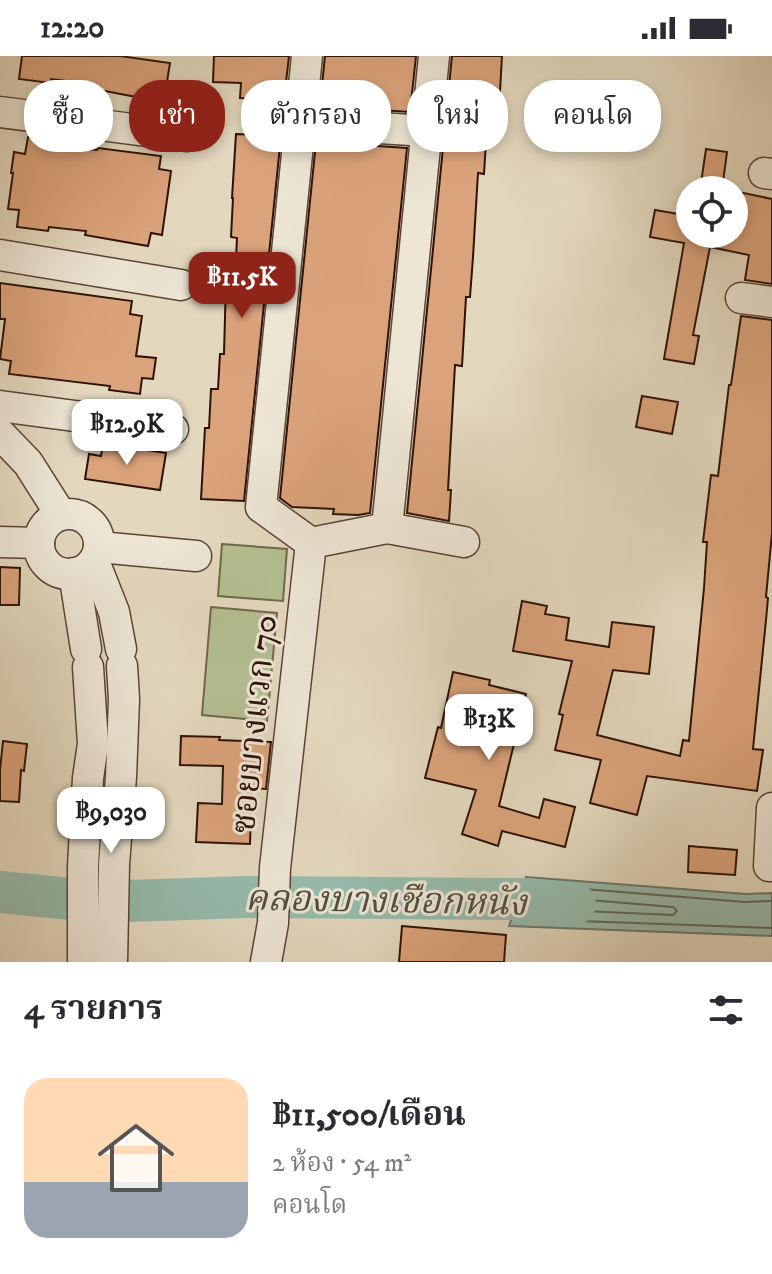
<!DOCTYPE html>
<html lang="th">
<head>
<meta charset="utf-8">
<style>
	:root { --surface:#fff; --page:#f7f7f7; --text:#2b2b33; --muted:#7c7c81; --accent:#8f2418 }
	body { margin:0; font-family:"IM FELL DW Pica","Noto Serif Thai",serif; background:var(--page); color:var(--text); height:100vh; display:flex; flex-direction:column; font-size:30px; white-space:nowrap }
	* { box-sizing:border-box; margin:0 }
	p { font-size:26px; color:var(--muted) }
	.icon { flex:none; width:44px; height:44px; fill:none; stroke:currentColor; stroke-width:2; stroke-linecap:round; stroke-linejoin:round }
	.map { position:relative; height:906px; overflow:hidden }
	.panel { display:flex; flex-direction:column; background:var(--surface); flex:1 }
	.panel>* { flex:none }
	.banner { position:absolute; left:24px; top:24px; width:724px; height:72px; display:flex; gap:16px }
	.controls { position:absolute; left:676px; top:120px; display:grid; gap:16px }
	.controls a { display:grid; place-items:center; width:72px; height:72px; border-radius:50%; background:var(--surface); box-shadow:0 4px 12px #0003; font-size:40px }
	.price { position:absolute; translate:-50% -68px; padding:0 18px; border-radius:16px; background:#fff; color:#222; font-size:26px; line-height:52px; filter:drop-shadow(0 2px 4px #0008) }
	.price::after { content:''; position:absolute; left:50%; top:48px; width:24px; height:18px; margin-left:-12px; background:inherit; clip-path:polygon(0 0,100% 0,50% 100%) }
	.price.active { background:var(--accent); color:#fff }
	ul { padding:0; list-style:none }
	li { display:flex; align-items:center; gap:24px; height:200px; padding:0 24px }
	li span { display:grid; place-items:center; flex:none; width:224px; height:160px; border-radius:24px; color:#555 }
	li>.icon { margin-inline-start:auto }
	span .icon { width:96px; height:96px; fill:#fffc; stroke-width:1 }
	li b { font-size:34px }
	h2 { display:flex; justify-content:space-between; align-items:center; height:96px; padding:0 24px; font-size:34px }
	.tag { padding:0 28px; border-radius:32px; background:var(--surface); box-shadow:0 4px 12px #0003; font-size:28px; line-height:72px }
	.tag.active { background:var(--accent); color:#fff }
	.status { display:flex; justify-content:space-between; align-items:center; height:56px; padding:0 40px; background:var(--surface); direction:ltr }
	.status svg { height:22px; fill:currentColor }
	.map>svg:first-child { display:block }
	.green { fill:#b3bf92; stroke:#70684c; stroke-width:2 }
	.water { fill:#96bbac; stroke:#6c776a; stroke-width:2 }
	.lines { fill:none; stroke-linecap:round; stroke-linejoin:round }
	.shore { stroke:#62665a; stroke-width:2 }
	.river { stroke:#96bbac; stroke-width:42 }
	.building { fill:#dba37b; stroke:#2e1207; stroke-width:2 }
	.minor-casing { stroke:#5b4435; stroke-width:33 }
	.minor { stroke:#ede6d5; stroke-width:30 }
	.labels { text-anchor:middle; stroke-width:6; stroke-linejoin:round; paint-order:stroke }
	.street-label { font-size:34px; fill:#2e1207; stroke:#ede6d5 }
	.water-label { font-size:36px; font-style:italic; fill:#524d41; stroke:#ede6d5 }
</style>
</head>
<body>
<div class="status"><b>12:20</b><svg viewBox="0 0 49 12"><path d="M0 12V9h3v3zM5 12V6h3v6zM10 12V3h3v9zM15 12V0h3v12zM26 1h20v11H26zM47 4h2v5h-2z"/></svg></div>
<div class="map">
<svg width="772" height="906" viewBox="0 0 772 906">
	<rect width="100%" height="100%" fill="#e3d8be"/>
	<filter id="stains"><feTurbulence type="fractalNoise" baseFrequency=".0025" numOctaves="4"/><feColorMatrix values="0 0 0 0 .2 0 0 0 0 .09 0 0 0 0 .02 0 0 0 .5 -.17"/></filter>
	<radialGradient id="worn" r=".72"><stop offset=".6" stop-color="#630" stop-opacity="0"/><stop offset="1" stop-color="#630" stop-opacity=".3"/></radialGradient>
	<g class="green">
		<path d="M 222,488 L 287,493 L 283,545 L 218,540 Z"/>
		<path d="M 211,551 L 277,557 L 267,665 L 202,659 Z"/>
	</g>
	<path class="water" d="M 526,821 L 746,838 L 772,837 L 772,880 L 509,870 Z"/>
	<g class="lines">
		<g class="shore">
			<path d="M 541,840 L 673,851 L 677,855 L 673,859 L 538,853 L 535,848 L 538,842 Z"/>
			<path d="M 772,845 L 745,846 L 534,829 L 530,832 L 521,858 L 525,863 L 772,872"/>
		</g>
		<path class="river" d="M 0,836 L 100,846 L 246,841 L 524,843 L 575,848"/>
	</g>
	<g class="building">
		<path d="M 22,0 L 120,0 L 170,7 L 166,32 L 154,31 L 152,44 L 89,32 L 90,28 L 51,23 L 50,27 L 19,23 Z"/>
		<path d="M 214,0 L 289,0 L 284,44 L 240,42 L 241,27 L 213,26 Z"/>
		<path d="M 325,0 L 416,0 L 410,56 L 320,50 Z"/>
		<path d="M 452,0 L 502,0 L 498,70 L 487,69 L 484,118 L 478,117 L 473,201 L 470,241 L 466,241 L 462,310 L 455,309 L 448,434 L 451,434 L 449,465 L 407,457 Z"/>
		<path d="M 236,78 L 281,80 L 244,445 L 201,443 L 205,372 L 209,372 L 211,333 L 218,333 L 220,298 L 224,298 L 226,224 L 235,224 L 237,182 L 231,181 L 233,142 L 232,142 Z"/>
		<path d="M 28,81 L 58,85 L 58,90 L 97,94 L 98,92 L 161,100 L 159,113 L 171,115 L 162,179 L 151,177 L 148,190 L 85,179 L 86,175 L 49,171 L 48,175 L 17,171 L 19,154 L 8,153 L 13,117 L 11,117 L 14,96 L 25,98 Z"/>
		<path d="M 316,86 L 407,92 L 370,457 L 358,459 L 333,458 L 334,453 L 292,451 L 280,442 Z"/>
		<path d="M 706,93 L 727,96 L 722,134 L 700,134 Z"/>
		<path d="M 734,135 L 772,143 L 772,228 L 745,224 L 749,199 L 710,191 L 693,279 L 699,280 L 694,308 L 664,303 L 684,187 L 650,181 L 655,154 L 690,160 L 690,178 L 734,178 Z"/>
		<path d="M 0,227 L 132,245 L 130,258 L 142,260 L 136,300 L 156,302 L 153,323 L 142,322 L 140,338 L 109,334 L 110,330 L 9,318 L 11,305 L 0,303 L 5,263 L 0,263 Z"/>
		<path d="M 741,260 L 772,264 L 772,477 L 766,541 L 768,542 L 766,564 L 753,693 L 763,694 L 757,735 L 647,720 L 637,759 L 590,747 L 601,704 L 555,694 L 563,659 L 559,658 L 572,605 L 513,595 L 522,545 L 547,550 L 545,558 L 569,562 L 566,584 L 609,591 L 612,566 L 654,571 L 649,618 L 613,614 L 597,679 L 680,700 L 683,684 L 689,685 L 704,532 L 707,486 L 703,486 L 711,419 L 718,420 L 729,329 L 731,329 Z"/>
		<path d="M 642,340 L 678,346 L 672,378 L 636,371 Z"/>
		<path d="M 103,387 L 166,397 L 160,434 L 85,423 L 89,398 L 101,400 Z"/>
		<path d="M 0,511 L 20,512 L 19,549 L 0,549 Z"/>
		<path d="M 453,616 L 490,624 L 489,629 L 526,638 L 499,750 L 539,762 L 544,743 L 575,751 L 565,791 L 502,775 L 498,790 L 462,778 L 476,734 L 425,722 L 438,671 L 441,672 Z"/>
		<path d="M 181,680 L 220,681 L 219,684 L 271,686 L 266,733 L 252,732 L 250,788 L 196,786 L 198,747 L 222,748 L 223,710 L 180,709 Z"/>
		<path d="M 3,685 L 27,688 L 24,715 L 21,714 L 19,746 L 0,745 L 0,714 Z"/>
		<path d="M 689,790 L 737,794 L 735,819 L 688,816 Z"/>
		<path d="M 402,870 L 506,879 L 504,906 L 399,906 Z"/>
	</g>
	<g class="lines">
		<g class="minor-casing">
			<g id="minor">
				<path d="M 307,0 L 261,451 L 311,487 L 387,472 L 434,0"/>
				<path d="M 0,56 L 186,80"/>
				<path d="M 299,67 L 427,75"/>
				<path d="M 764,117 L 772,118"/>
				<path d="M 0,199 L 181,229"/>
				<path d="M 741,242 L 772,246"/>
				<path d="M 0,350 L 173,373"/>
				<path d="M 0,378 L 28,407 L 61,459"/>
				<circle cx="69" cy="488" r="30"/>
				<path d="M 387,472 L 464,486"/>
				<path d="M 0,486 L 39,487"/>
				<path d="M 99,491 L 196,500"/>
				<path d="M 94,505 L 114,556 L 121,593"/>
				<path d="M 74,517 L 86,593"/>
				<path d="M 769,810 L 772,752"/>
				<path d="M 83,906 L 83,810 L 88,722 L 93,688 L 88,611"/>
				<path d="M 112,906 L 114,808 L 121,721 L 124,643 L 122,610"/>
				<path d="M 266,906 L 273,867 L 275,812 L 311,487"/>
			</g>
		</g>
		<use href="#minor" class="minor"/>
	</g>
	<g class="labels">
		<g class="street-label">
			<text transform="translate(253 668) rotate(-84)" y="12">ซอยบางแวก 70</text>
		</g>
		<g class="water-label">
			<text transform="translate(386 843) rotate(1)" y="13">คลองบางเชือกหนัง</text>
		</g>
	</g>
	<rect width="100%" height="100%" filter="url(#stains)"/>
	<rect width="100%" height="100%" fill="url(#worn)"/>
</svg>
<div class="controls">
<a><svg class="icon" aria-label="locate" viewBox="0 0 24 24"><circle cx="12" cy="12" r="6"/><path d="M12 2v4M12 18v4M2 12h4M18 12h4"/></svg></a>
</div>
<b class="price active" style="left:242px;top:264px">฿11.5K</b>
<b class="price" style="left:127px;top:411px">฿12.9K</b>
<b class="price" style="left:489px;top:706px">฿13K</b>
<b class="price" style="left:111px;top:799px">฿9,030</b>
<div class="banner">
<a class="tag">ซื้อ</a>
<a class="tag active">เช่า</a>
<a class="tag">ตัวกรอง</a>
<a class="tag">ใหม่</a>
<a class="tag">คอนโด</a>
</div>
</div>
<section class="panel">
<h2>4 รายการ<svg class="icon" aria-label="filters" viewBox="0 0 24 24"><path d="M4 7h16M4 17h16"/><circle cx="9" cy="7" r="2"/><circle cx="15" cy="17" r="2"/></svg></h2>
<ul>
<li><span style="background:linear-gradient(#ffd9b3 65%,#9aa5b1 0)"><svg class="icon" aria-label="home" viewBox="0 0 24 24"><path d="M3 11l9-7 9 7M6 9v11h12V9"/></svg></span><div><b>฿11,500/เดือน</b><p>2 ห้อง · 54 m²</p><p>คอนโด</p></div></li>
</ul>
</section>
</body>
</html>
